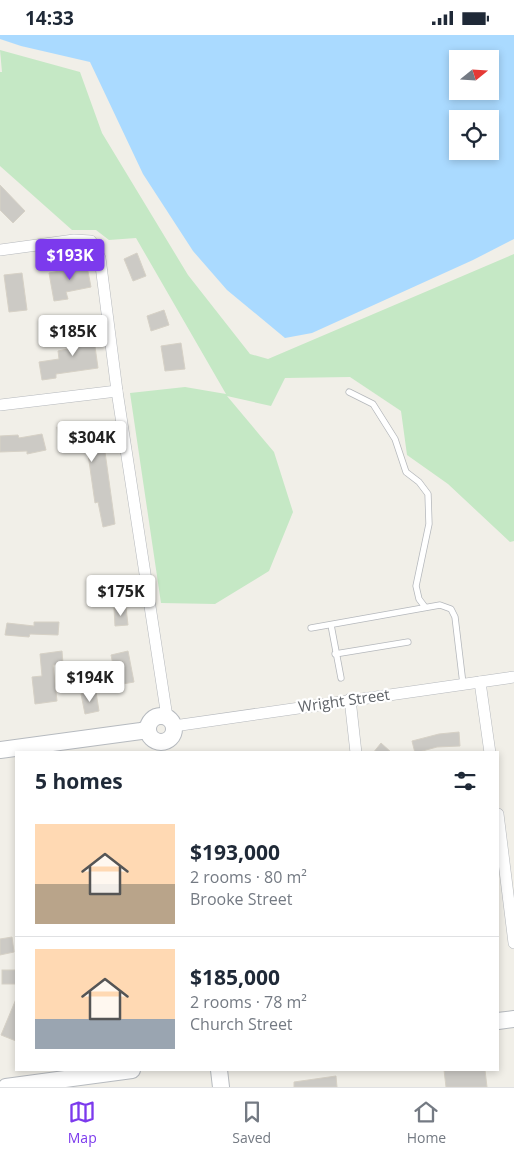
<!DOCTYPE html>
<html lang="en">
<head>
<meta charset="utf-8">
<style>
	:root { --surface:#fff; --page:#f2f2f3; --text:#1f2937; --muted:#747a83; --line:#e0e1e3; --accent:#7c3aed }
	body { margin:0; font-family:"Open Sans",sans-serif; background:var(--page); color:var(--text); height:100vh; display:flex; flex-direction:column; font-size:19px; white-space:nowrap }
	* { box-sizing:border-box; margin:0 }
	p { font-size:16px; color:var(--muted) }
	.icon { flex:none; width:28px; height:28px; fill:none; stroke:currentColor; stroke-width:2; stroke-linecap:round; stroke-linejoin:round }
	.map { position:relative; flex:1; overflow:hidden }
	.drawer { position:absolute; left:15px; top:716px; width:484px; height:320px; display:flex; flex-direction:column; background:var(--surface); border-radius:0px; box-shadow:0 2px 8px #0003 }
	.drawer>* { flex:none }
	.needle { width:32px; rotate:72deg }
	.tools { position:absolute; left:449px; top:15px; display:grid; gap:10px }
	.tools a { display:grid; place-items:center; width:50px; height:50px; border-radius:0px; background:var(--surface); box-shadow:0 2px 8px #0003; font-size:25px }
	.price { position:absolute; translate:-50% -42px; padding:0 11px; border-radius:5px; background:#fff; color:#222; font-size:16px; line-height:32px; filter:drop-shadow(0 1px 2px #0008) }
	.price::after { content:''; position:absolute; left:50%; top:30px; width:15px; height:11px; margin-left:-8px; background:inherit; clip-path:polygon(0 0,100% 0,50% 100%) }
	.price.active { background:var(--accent); color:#fff }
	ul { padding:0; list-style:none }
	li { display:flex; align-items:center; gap:15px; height:125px; padding:0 20px }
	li+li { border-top:1px solid var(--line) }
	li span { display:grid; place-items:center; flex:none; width:140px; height:100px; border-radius:0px; color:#555 }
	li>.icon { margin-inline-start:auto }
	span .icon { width:60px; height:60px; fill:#fffc; stroke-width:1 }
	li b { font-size:21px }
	h2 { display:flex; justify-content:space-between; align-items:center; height:60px; padding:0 20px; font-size:21px }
	.status { display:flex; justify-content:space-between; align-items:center; height:35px; padding:0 25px; background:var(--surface); direction:ltr }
	.status svg { height:14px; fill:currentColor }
	.tabs { display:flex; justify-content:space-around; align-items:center; height:70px; border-top:1px solid var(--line); background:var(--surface); font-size:14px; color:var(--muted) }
	.tabs a { display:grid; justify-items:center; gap:2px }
	.tabs .active { color:var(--accent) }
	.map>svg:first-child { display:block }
	.green { fill:#c5e8c5 }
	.water { fill:#aadaff; fill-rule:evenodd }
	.building { fill:#cccac5; stroke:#d6d1c6 }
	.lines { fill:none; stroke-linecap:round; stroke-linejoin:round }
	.lane-casing { stroke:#b5b8bc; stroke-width:7 }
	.street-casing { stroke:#b5b8bc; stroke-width:12 }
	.secondary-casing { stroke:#b6babf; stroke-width:18 }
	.lane { stroke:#fff; stroke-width:5.5 }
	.street { stroke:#fff; stroke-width:11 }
	.secondary { stroke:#fff; stroke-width:16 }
	.labels { text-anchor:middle; stroke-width:4.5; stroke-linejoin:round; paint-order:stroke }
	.street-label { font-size:15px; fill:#5f6368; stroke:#fff }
</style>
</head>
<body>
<div class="status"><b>14:33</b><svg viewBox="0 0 49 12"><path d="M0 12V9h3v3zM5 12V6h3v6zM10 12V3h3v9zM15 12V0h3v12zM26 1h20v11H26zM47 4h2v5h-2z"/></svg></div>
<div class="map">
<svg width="514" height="1052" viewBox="0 0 514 1052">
	<rect width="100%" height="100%" fill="#f1efe8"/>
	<path class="green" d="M 0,15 L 80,37 L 102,98 L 188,240 L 250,319 L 268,324 L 514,219 L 514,506 L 510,507 L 448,449 L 407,420 L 401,376 L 350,342 L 285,343 L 271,371 L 227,361 L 274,417 L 293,477 L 269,536 L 215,569 L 161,568 L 130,358 L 185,352 L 226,359 L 136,203 L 109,205 L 96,195 L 72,195 L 0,131 L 0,37 L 2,37 Z"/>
	<path class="water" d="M 0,0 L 514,0 L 514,204 L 473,225 L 312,298 L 285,303 L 227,255 L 193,216 L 143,139 L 90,27 L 21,11 L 0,4 ZM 458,24 L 490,24 L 490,56 L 458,56 ZM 458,84 L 490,84 L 490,116 L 458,116 Z"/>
	<g class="building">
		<path d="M 0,150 L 25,176 L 13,188 L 0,175 Z"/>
		<path d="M 137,218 L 146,241 L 133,246 L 124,224 Z"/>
		<path d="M 86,226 L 91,252 L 66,257 L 68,264 L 54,266 L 49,238 L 71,234 L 71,229 Z"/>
		<path d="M 22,238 L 27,275 L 9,277 L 4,240 Z"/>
		<path d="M 164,275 L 169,290 L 151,296 L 147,281 Z"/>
		<path d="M 92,290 L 98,333 L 56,339 L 56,343 L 42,345 L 39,327 L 59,324 L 58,316 L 82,311 L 80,291 Z"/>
		<path d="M 181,308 L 185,334 L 165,336 L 161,311 Z"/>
		<path d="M 101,388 L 115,489 L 103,492 L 98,467 L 95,468 L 87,412 L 61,417 L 57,392 Z"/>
		<path d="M 42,399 L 46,415 L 27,419 L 27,416 L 0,417 L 0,401 L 18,400 L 19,403 Z"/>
		<path d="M 111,542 L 116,564 L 96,568 L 92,546 Z"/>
		<path d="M 126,572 L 128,590 L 115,591 L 114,573 Z"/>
		<path d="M 34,587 L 59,587 L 58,600 L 30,599 L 29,602 L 5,600 L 7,588 L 34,591 Z"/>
		<path d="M 62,616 L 63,629 L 53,630 L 57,666 L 35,669 L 32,642 L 42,641 L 40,619 Z"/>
		<path d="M 128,616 L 134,647 L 117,650 L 111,620 Z"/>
		<path d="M 96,657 L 99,676 L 85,679 L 81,659 Z"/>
		<path d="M 459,697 L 460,711 L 437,712 L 415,718 L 412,706 L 439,699 Z"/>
		<path d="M 381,708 L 392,718 L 373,718 Z"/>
		<path d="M 12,902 L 14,917 L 0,920 L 0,904 Z"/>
		<rect x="2" y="935" width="14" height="14"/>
		<path d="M 16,964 L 16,1006 L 1,1000 Z"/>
		<path d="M 444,1035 L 485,1035 L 487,1052 L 446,1052 Z"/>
		<path d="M 336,1041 L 337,1052 L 294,1052 L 294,1047 Z"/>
	</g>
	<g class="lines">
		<g class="lane-casing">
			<g id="lane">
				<path d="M 349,357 L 373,369 L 395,404 L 406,437 L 419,447 L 428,459 L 429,489 L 416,551 L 419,564 L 425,572"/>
				<path d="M 331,590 L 341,643"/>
				<path d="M 311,593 L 440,570 L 451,574 L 455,582 L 463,649"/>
				<path d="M 335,619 L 408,607"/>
			</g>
		</g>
		<g class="street-casing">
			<g id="street">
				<path d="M 0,215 L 74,205 L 91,206 L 100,223 L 117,356 L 167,682"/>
				<path d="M 0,370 L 117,356"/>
				<path d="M 480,647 L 490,718"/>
				<path d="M 350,664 L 356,718"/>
				<path d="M 174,691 L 514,642"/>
				<path d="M 498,779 L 514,908"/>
			</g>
		</g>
		<g class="secondary-casing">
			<g id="secondary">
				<circle cx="161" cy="694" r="13"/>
				<path d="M 0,715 L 141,696 L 148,694"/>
				<path d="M 498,986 L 514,984"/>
				<path d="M 219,1035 L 221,1052"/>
				<path d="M 6,1052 L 132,1035"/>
			</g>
		</g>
		<use href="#lane" class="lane"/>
		<use href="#street" class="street"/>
		<use href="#secondary" class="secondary"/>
	</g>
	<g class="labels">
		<g class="street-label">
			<text transform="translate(344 666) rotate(-8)" y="5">Wright Street</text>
		</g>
	</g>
</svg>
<div class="tools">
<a><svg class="needle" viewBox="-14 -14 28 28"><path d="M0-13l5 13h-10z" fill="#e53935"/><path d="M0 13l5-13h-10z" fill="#747a83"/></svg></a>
<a><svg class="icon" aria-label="locate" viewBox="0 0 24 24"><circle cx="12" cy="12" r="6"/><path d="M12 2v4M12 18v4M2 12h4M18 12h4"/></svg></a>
</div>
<b class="price active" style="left:70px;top:246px">$193K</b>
<b class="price" style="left:73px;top:322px">$185K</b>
<b class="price" style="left:92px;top:428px">$304K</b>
<b class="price" style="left:121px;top:582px">$175K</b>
<b class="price" style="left:90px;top:668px">$194K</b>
<section class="drawer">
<h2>5 homes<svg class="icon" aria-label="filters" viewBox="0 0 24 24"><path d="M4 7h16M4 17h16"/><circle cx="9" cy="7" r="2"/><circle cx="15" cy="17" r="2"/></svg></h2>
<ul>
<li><span style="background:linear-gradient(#ffd9b3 60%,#b9a48a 0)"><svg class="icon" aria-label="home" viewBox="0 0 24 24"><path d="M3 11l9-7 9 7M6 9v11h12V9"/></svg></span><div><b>$193,000</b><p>2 rooms · 80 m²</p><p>Brooke Street</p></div></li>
<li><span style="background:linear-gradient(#ffd9b3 70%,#9aa5b1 0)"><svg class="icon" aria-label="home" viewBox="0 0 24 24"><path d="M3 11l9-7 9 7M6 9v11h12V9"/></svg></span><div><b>$185,000</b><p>2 rooms · 78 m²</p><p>Church Street</p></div></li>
</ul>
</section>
</div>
<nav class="tabs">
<a class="active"><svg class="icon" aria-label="map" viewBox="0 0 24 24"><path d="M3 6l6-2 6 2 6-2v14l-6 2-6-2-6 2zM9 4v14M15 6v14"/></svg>Map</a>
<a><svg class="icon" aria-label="saved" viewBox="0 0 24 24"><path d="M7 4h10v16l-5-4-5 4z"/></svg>Saved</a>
<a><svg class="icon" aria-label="home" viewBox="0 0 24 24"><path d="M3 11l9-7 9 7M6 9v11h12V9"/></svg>Home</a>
</nav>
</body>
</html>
